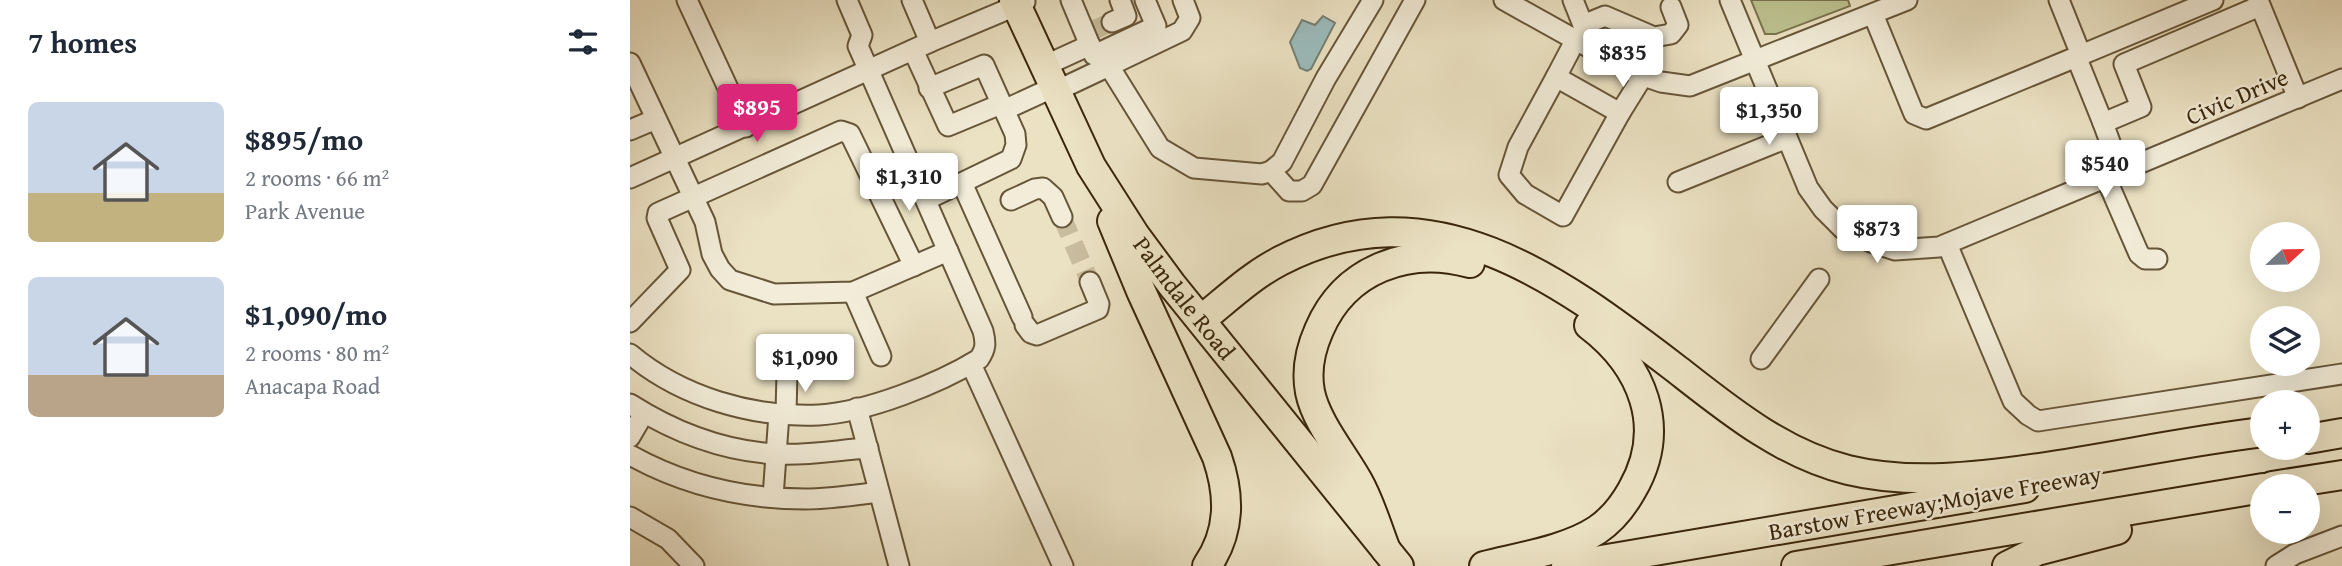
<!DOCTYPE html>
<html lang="en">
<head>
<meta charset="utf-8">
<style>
	:root { --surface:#fff; --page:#f2f2f3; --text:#1f2937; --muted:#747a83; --accent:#db2777 }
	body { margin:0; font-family:"Gentium Book Plus",serif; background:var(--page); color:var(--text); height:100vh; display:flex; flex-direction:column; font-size:26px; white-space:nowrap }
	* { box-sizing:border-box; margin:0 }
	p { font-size:23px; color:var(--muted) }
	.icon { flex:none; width:38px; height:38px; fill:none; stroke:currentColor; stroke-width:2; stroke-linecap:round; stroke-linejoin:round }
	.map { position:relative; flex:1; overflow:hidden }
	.details { display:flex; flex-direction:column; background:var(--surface); width:630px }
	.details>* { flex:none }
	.needle { width:46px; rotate:68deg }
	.fabs { position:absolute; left:1620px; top:222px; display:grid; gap:14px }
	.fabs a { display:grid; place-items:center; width:70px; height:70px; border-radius:50%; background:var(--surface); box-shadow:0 7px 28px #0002; font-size:35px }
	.price { position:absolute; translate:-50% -60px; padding:0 16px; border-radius:7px; background:#fff; color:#222; font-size:23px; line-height:46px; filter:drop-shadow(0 2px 4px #0008) }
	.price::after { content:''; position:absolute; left:50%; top:42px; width:21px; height:16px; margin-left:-10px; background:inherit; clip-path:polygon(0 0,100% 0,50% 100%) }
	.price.selected { background:var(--accent); color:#fff }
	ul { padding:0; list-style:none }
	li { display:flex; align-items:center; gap:21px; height:175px; padding:0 28px }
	li span { display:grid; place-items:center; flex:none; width:196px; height:140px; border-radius:10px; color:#555 }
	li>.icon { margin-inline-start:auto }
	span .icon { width:84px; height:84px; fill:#fffc; stroke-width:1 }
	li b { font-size:30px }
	h2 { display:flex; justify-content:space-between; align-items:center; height:84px; padding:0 28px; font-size:30px }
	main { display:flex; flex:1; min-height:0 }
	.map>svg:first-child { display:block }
	.green { fill:#bcc290; stroke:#7b744e; stroke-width:2 }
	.water { fill:#9bbcbc; stroke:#748075; stroke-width:2 }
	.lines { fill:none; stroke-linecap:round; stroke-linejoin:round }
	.minor-tunnel { stroke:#c8bd9e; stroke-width:19; stroke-dasharray:19 10; stroke-linecap:butt }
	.minor-casing { stroke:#665639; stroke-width:23 }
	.highway-casing { stroke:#3a270b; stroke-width:32 }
	.minor { stroke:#f2ecd8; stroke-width:19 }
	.highway { stroke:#ebe2c3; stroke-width:28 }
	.labels { text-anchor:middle; stroke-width:5; stroke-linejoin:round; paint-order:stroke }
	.street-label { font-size:24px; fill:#3a270b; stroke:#f2ecd8 }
</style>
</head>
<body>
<main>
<section class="details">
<h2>7 homes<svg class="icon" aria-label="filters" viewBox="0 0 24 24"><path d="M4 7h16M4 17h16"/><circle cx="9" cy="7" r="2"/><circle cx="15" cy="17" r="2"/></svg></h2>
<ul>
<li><span style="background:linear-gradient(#c9d6e8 65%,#c2b280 0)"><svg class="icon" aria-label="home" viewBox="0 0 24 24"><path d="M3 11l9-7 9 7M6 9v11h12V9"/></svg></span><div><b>$895/mo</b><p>2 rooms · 66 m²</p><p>Park Avenue</p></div></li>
<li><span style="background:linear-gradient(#c9d6e8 70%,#b9a48a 0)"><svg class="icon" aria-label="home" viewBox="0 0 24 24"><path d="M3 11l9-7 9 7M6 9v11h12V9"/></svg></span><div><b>$1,090/mo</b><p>2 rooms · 80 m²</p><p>Anacapa Road</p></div></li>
</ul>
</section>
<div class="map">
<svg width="1712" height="566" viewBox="0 0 1712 566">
	<rect width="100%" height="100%" fill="#ebe2c3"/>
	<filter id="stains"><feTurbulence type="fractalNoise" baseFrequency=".00286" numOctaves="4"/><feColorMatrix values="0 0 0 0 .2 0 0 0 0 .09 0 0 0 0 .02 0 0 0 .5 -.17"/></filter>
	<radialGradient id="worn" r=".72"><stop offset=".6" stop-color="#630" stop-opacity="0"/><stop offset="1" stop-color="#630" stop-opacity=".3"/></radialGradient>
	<path class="green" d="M 1121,0 L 1218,0 L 1220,6 L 1146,34 L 1135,34 Z"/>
	<path class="water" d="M 693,16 L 705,23 L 681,69 L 677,71 L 670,68 L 660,42 L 672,20 L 685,25 Z"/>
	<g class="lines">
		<g class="minor-tunnel">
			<path d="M 464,30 L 482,22"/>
			<path d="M 432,217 L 460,282"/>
		</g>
		<g class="minor-casing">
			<g id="minor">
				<path d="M 57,0 L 116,127"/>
				<path d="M 282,0 L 300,42"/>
				<path d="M 441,0 L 464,55 L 526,26 L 515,0"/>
				<path d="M 553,0 L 560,18 L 552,31 L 479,66 L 530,148 L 564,168 L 632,174 L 641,171 L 652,162 L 696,78 L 743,0"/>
				<path d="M 874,0 L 1005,73 L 1031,82 L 1060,86 L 1277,0"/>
				<path d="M 943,0 L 957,35"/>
				<path d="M 1100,0 L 1178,188 L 1193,209 L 1213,229 L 1241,242 L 1265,250 L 1309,247 L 1712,79"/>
				<path d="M 1628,0 L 1668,98"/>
				<path d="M 1243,14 L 1284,114 L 1296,119 L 1451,55 L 1429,0"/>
				<path d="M 482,22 L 496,16 L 490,0"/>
				<path d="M 953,25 L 975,16 L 1024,37 L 1041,34 L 1048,25 L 1041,7"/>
				<path d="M 946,39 L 926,77 L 990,113 L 1013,76"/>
				<path d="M 283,50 L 318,126 L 371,104"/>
				<path d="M 0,63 L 75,222 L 82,254 L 90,269 L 100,280 L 144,294 L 223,292 L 318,251"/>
				<path d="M 414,66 L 460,45"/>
				<path d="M 926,77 L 888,147 L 879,175 L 895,194 L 933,216 L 990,113"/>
				<path d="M 426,91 L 479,66"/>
				<path d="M 374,110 L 424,87"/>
				<path d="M 1473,123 L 1448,61 L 1451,55 L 1583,0"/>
				<path d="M 0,130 L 26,119"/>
				<path d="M 641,171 L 659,191 L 672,191 L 682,185 L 785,0"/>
				<path d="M 1491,172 L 1473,123 L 1511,107 L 1494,64 L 1630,6"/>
				<path d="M 0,178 L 300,42 L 395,2"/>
				<path d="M 1476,178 L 1509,254 L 1515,259 L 1527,259"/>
				<path d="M 1048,182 L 1157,138"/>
				<path d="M 332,183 L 392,317"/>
				<path d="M 296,200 L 381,159 L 386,145 L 385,134 L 354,65 L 299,88"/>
				<path d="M 381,200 L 405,189 L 413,188 L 423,197 L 432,217"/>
				<path d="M 1317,244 L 1383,401 L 1398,415 L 1408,421 L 1712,374"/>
				<path d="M 223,292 L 251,356"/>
				<path d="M 0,322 L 50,270 L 27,218 L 28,213 L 211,131 L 220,134 L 284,266"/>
				<path d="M 395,325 L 401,333 L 407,335 L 468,309 L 469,304 L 460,282"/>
				<path d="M 0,354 C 51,397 123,418 189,415 C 237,412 308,384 349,359 C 356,349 356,343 353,331 L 228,46 L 232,35 L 217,0"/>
				<path d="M 1131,359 L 1189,279"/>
				<path d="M 341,364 L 433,566"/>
				<path d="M 0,404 C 44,432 94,451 146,454 C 176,456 208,450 238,448"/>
				<path d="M 227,408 L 269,566"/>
				<path d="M 156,414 L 157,372"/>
				<path d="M 0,437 L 14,413"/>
				<path d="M 0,455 C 54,485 113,499 175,499 C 199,499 225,495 249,492"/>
				<path d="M 143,497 L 149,414"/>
				<path d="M 0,517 L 38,539 L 64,566"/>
				<path d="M 1646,566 L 1665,554 L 1712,536"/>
			</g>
		</g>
		<g class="highway-casing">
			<g id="highway">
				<path id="s1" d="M 384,0 L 461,166 L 505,235 L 542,285 L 769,566"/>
				<path d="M 482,221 L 511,291 L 587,457 C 600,495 601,531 577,566"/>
				<path d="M 571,320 C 596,300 621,276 650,261 C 803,182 931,281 1049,371 C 1100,411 1153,454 1218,470 C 1280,485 1346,477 1409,468 C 1484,457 1558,441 1633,432"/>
				<path d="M 1678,439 L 1712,433"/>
				<path d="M 1642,486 L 1712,475"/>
				<path d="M 756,550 C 747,527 740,502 728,481 C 713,454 686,422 680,392 C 676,371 681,348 689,330 C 715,269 778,246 840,263"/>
				<path d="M 854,566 C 889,557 937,550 967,530 C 982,520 993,506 1002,490 C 1038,428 1013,366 959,325"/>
				<path d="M 936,566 L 1395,488"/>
				<path d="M 1166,566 L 1633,488"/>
				<path d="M 1377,566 L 1407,551 L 1487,530"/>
			</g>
		</g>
		<use href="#minor" class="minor"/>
		<use href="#highway" class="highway"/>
	</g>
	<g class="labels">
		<g class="street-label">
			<text transform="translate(1607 97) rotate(-23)" y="8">Civic Drive</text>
			<text dy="8" stroke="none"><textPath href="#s1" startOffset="345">Palmdale Road</textPath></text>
			<text transform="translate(1305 503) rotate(-10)" y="8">Barstow Freeway;Mojave Freeway</text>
		</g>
	</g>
	<rect width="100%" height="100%" filter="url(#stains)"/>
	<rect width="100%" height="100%" fill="url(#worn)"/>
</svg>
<div class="fabs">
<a><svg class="needle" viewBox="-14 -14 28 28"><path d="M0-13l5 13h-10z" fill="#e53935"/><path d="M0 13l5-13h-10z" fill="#747a83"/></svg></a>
<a><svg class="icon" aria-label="layers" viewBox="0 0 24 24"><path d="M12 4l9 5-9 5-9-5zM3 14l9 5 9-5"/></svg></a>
<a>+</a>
<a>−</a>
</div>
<b class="price" style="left:993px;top:89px">$835</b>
<b class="price selected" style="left:127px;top:144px">$895</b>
<b class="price" style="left:1139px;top:147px">$1,350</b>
<b class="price" style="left:1475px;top:200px">$540</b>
<b class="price" style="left:279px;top:213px">$1,310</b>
<b class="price" style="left:1247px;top:265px">$873</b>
<b class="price" style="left:175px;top:394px">$1,090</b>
</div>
</main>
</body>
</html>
